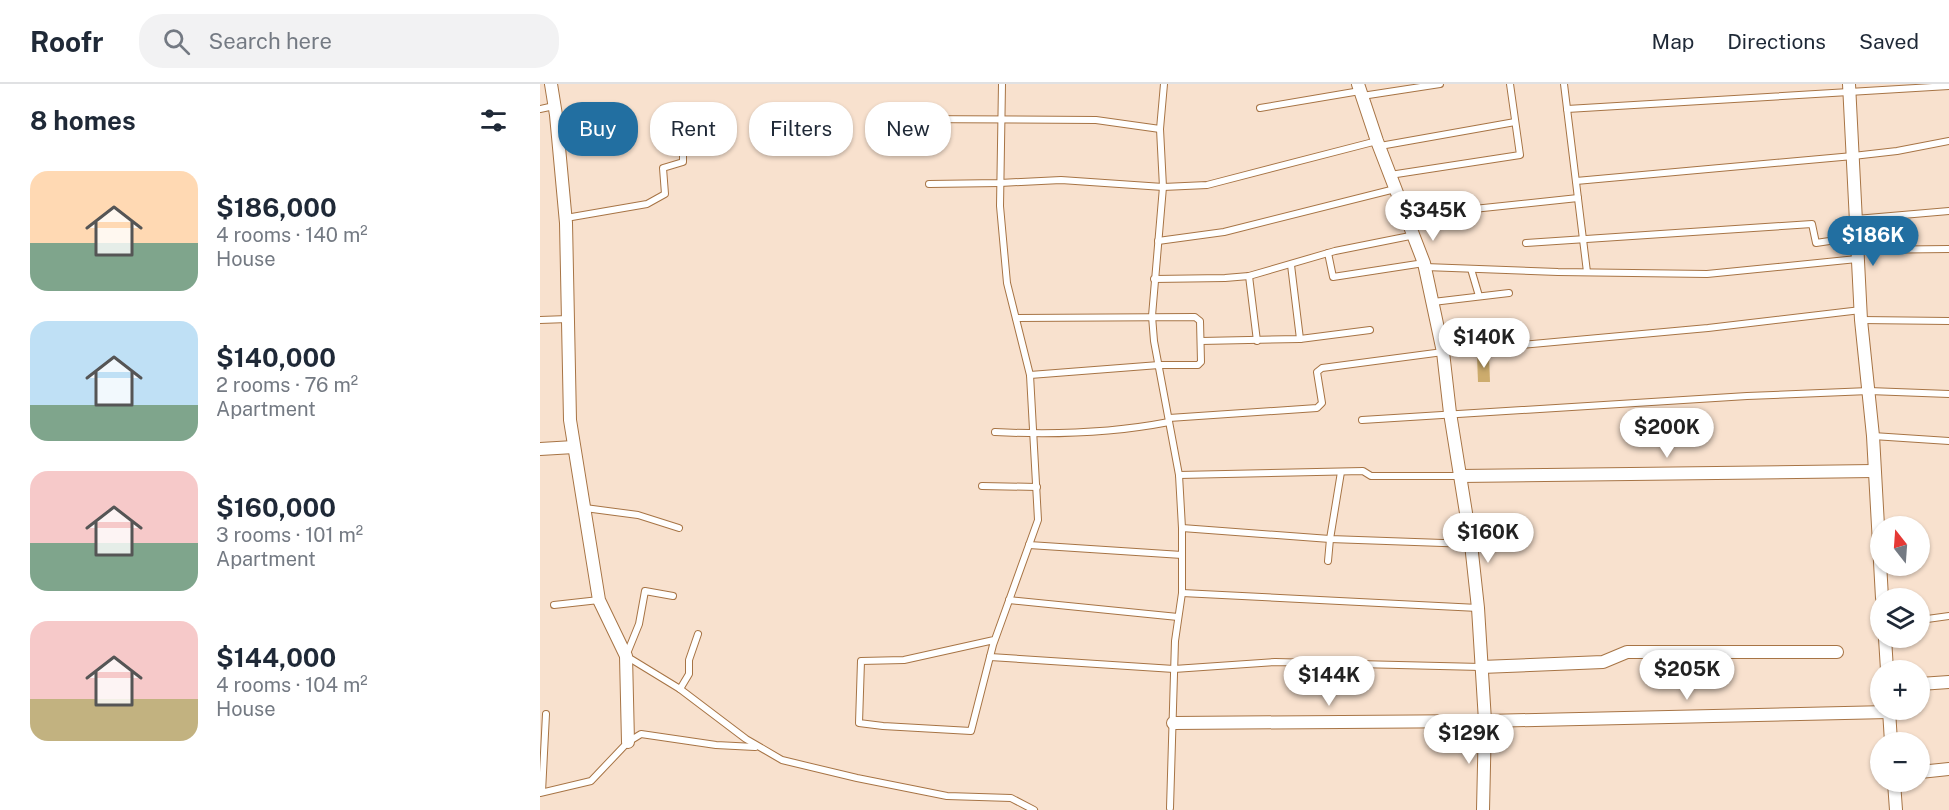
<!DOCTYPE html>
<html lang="en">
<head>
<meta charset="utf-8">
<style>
	:root { --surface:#fff; --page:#f2f2f3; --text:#1f2937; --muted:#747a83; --line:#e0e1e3; --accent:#226fa1 }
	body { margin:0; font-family:"Public Sans",sans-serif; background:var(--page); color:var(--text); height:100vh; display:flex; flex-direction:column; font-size:22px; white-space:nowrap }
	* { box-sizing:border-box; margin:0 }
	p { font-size:20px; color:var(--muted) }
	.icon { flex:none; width:33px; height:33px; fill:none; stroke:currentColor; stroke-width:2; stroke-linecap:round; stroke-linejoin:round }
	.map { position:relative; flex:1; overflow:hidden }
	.side { display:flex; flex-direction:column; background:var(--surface); width:540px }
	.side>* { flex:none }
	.banner { position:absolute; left:18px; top:18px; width:570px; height:54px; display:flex; gap:12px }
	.needle { width:39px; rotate:343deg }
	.fabs { position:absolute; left:1330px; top:432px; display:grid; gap:12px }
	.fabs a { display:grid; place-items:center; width:60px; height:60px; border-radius:50%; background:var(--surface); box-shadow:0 2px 4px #0004; font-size:30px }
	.price { position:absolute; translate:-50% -51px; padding:0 14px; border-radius:21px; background:#fff; color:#222; font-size:20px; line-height:39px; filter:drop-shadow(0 2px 3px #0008) }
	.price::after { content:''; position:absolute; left:50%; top:36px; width:18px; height:14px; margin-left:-9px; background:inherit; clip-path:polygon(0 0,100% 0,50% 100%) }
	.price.on { background:var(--accent); color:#fff }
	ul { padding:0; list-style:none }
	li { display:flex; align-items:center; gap:18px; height:150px; padding:0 30px }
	li span { display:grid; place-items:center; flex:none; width:168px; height:120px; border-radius:18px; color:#555 }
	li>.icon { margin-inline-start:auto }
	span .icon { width:72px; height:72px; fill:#fffc; stroke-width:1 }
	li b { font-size:26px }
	h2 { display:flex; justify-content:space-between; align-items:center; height:72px; padding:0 30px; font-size:26px }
	.pill { padding:0 21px; border-radius:24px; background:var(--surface); box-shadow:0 2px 4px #0004; font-size:21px; line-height:54px }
	.pill.on { background:var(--accent); color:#fff }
	header { display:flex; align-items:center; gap:36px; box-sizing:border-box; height:84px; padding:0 30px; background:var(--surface); border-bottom:2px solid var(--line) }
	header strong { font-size:28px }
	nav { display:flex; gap:33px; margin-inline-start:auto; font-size:21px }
	.search { width:420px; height:54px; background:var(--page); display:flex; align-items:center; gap:15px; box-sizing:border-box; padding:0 21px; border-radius:24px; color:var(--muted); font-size:22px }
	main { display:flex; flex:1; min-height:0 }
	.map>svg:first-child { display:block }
	.building { fill:#cdac6d }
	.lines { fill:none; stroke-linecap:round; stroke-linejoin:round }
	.lane-casing { stroke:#a77445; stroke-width:8 }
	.street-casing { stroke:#a77445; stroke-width:14 }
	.lane { stroke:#fff; stroke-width:6 }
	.street { stroke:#fff; stroke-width:12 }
</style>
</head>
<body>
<header>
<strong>Roofr</strong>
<div class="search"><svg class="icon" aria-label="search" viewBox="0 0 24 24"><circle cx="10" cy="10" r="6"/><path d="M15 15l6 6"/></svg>Search here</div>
<nav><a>Map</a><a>Directions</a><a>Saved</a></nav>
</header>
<main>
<section class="side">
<h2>8 homes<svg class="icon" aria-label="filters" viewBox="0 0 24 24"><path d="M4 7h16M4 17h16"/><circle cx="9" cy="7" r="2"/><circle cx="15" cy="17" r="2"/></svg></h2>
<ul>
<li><span style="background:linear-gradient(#ffd9b3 60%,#7fa58c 0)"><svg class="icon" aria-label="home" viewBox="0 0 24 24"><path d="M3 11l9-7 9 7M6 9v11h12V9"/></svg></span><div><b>$186,000</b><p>4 rooms · 140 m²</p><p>House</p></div></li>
<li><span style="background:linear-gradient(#bfe0f5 70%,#7fa58c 0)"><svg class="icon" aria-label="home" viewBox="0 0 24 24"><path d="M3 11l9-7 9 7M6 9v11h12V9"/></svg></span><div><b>$140,000</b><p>2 rooms · 76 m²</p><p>Apartment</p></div></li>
<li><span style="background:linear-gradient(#f6c9c9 60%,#7fa58c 0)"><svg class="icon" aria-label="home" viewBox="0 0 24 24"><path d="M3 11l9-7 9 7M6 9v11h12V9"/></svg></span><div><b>$160,000</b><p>3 rooms · 101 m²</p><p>Apartment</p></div></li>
<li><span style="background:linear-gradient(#f6c9c9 65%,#c2b280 0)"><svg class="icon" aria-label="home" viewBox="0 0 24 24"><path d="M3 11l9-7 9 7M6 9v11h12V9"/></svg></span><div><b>$144,000</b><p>4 rooms · 104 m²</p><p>House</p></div></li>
</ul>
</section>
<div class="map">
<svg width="1409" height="726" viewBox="0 0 1409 726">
	<rect width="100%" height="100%" fill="#f8e1ce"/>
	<path class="building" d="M 949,271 L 950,298 L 938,298 L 937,272 Z"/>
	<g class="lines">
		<g class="lane-casing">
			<g id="lane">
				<path d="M 624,0 L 620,45 L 623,103 L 612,232 L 614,257 L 639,391 L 642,444 L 642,509 L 635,557 L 630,724"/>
				<path d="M 1024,0 L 1047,188"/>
				<path d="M 822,12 L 900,0"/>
				<path d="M 720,24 L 820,7"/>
				<path d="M 0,25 L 14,22"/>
				<path d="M 1027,25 L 1409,2"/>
				<path d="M 359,35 L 556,36 L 620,45"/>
				<path d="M 840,62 L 975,38"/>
				<path d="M 850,91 L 980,71 L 970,0"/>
				<path d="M 1036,97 L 1313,72 L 1357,67 L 1409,57"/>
				<path d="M 389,100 L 460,99 L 521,96 L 623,103 L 667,101 L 837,57"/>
				<path d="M 867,132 L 1038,114"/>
				<path d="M 26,134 L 107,120 L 125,110 L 123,84 L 143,78 L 143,44"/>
				<path d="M 1316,135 L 1409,127"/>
				<path d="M 618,157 L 684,148 L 855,105"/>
				<path d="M 986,159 L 1272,140 L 1276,159 L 1316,153"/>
				<path d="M 1318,166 L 1409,165"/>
				<path d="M 788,169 L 793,193 L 884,179"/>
				<path d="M 751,181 L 760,255"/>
				<path d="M 885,183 L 1018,188 L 1167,190 L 1317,175"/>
				<path d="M 931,185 L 939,212"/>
				<path d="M 709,192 L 717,257"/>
				<path d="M 614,195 L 685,194 L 709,192 L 795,167 L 875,151"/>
				<path d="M 893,218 L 969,209"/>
				<path d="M 476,234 L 655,233 L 660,237 L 661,278 L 658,281 L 619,281 L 490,291"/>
				<path d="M 0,236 L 28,235"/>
				<path d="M 1321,236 L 1409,237"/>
				<path d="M 661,257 L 760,255 L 830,246"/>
				<path d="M 629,334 L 777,324 L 782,319 L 777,288 L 782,284 L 903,268 L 1168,244 L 1321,226"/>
				<path d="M 822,336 L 1207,312 L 1329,307 L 1409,310"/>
				<path d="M 455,348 C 513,351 572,349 629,338"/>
				<path d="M 1333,352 L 1409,357"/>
				<path d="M 639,391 L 823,387 L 831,392 L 920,392"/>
				<path d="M 442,402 L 497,403"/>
				<path d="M 45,424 L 98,431 L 139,444"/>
				<path d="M 642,444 L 790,455 L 931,460"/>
				<path d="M 489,461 L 642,471"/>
				<path d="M 788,477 L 790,455 L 801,388"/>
				<path d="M 642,509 L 938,524"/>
				<path d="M 133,512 L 105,507 L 99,540 L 86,572 L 140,605 L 149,590 L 149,576 L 158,550"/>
				<path d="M 469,516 L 638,533"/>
				<path d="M 14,521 L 59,516"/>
				<path d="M 1380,536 L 1409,532"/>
				<path d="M 454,556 L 364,576 L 321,577 L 319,639 L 343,642 L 431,647 L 453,561 L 498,436 L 490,291 L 467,199 L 460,122 L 462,0"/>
				<path d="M 450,573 L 634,585 L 735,578 L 941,583"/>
				<path d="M 140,605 L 206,655 L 242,676 L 317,694 L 407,712 L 471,714 L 494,726"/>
				<path d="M 2,708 L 6,630"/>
				<path d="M 0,709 L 51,697 L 88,658 L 101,650 L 176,661 L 215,663"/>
			</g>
		</g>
		<g class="street-casing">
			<g id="street">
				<path d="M 11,0 L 16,31 L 26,139 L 30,336 L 59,516 L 86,572 L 88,658"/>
				<path d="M 818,0 L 837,57 L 884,179 L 903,268 L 910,329 L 931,460 L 938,524 L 945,637 L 943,726"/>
				<path d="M 1309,0 L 1321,236 L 1333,352 L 1342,514"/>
				<path d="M 0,365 L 34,363"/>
				<path d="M 920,392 L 1334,387"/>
				<path d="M 1345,554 L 1347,586"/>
				<path d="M 941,583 L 1063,578 L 1087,568 L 1297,568"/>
				<path d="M 1380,600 L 1409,598"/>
				<path d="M 1349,626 L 1351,658"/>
				<path d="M 633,639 L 945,637 L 1349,628"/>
				<path d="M 1380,688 L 1409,685"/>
				<path d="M 1354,698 L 1356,726"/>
			</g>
		</g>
		<use href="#lane" class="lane"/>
		<use href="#street" class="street"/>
	</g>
</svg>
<div class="fabs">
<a><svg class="needle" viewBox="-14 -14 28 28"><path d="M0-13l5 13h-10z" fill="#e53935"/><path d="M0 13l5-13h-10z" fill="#747a83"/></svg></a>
<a><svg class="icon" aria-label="layers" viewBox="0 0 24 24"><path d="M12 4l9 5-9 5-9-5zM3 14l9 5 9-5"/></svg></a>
<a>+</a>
<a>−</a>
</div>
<b class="price" style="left:893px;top:158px">$345K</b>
<b class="price on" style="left:1333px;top:183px">$186K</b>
<b class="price" style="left:944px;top:285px">$140K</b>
<b class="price" style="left:1127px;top:375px">$200K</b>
<b class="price" style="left:948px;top:480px">$160K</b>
<b class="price" style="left:1147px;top:617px">$205K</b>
<b class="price" style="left:789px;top:623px">$144K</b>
<b class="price" style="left:929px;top:681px">$129K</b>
<div class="banner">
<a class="pill on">Buy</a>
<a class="pill">Rent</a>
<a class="pill">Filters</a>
<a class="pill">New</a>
</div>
</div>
</main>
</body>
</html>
